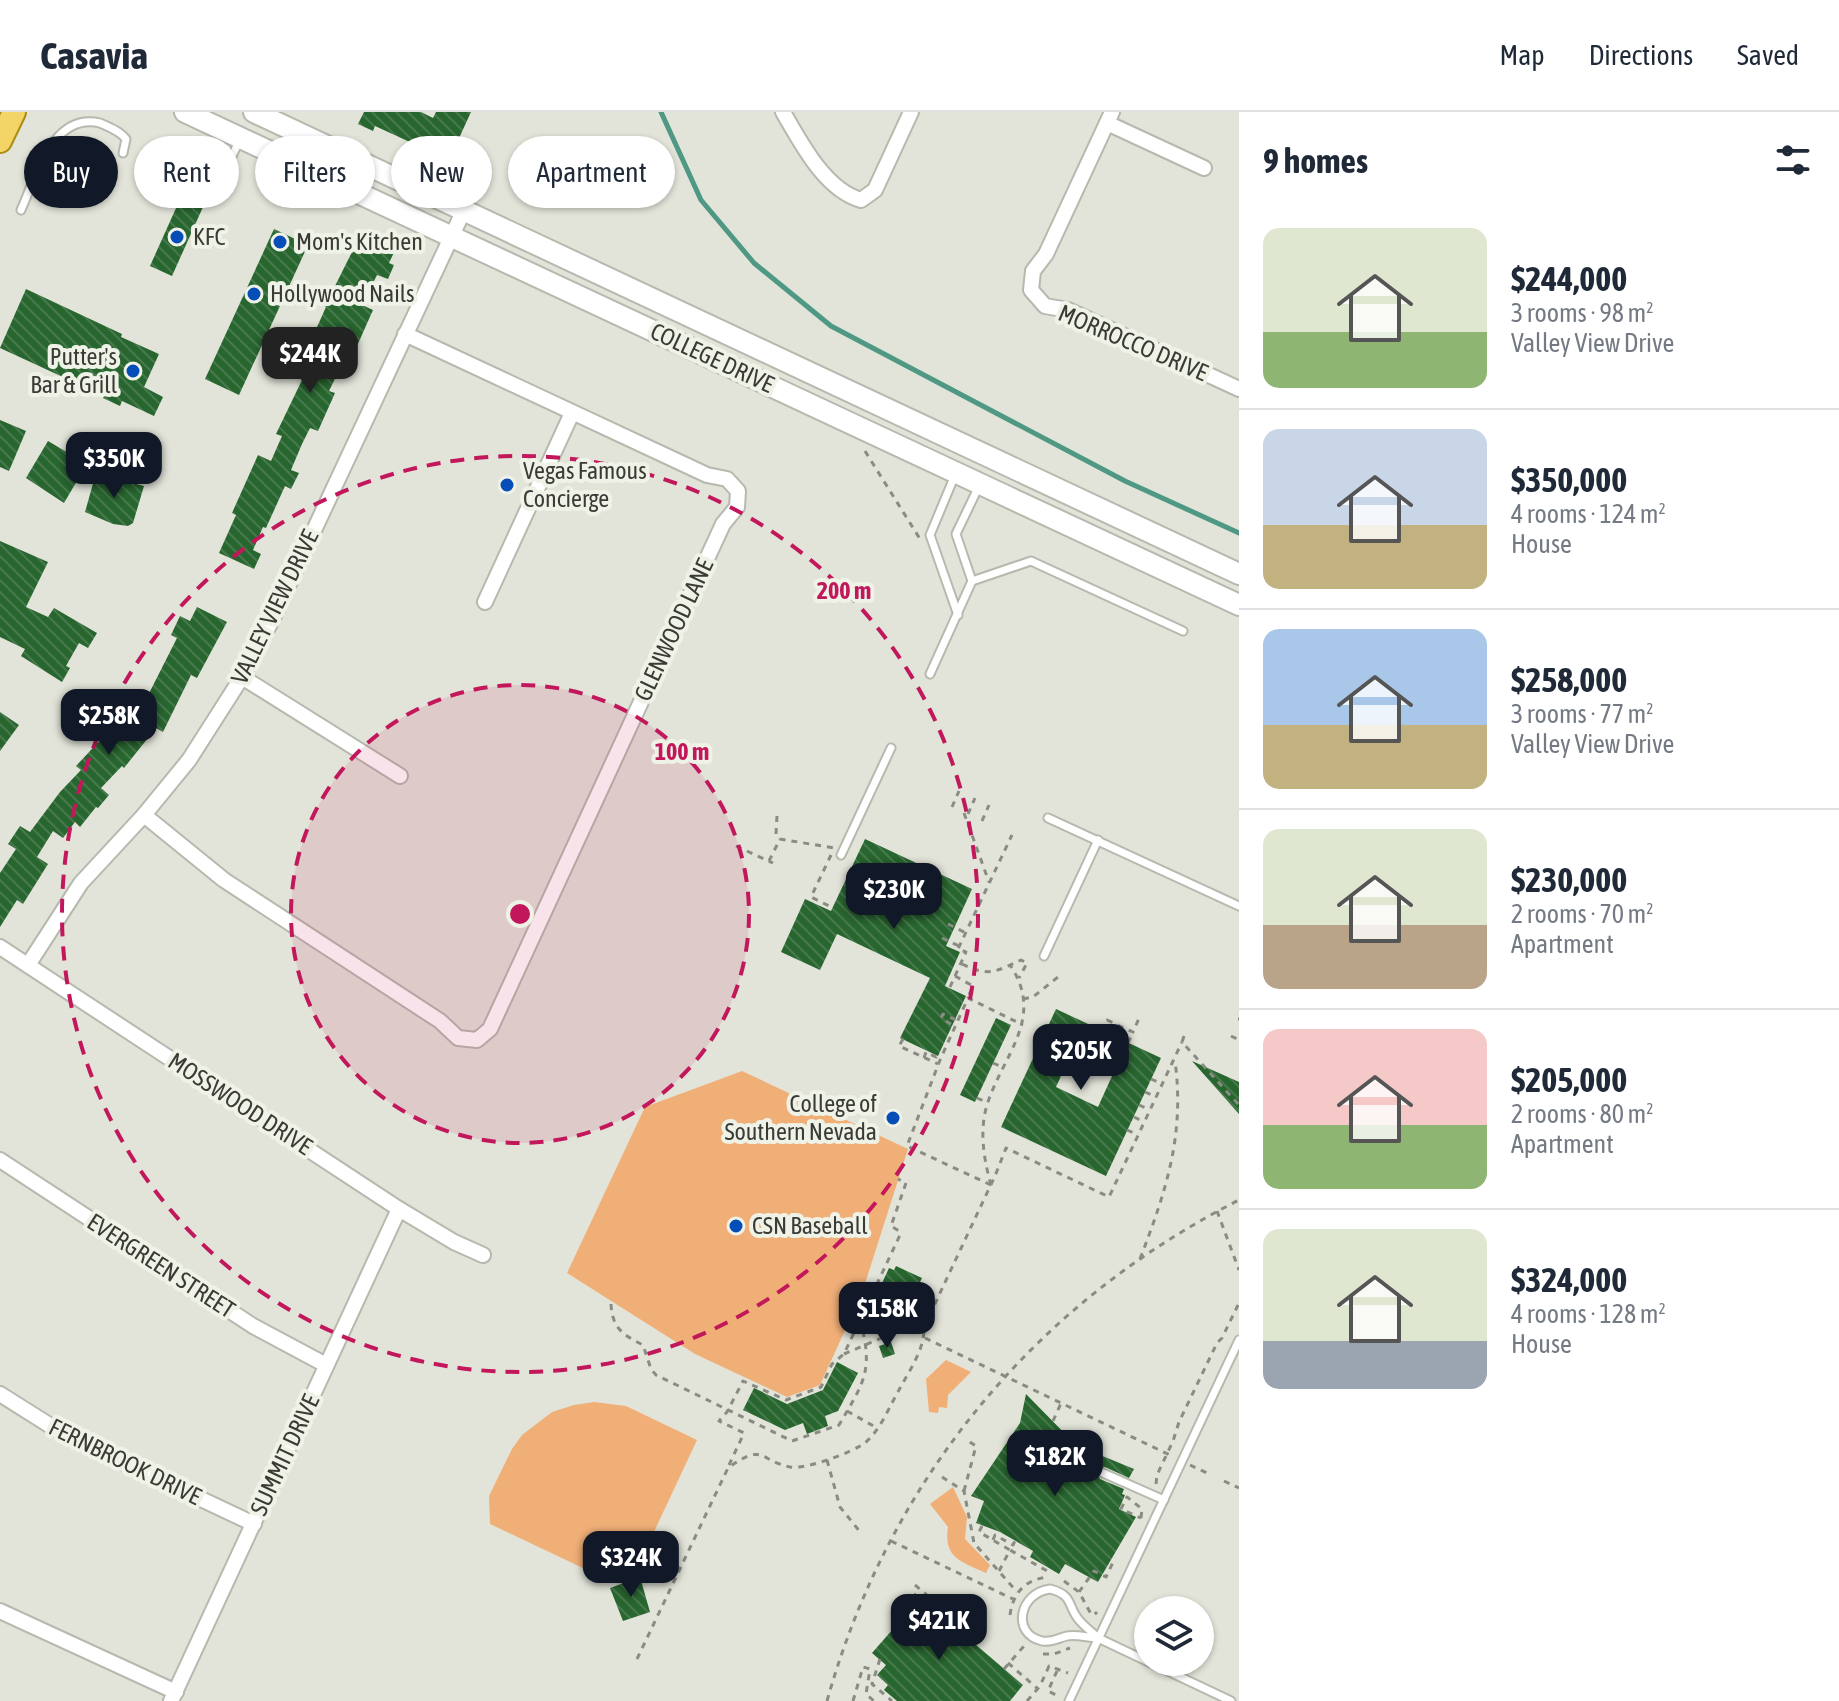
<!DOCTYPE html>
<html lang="en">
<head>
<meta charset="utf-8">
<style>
	:root { --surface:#fff; --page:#f2f2f3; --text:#1f2937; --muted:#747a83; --line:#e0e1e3; --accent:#111827 }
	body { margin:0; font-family:"Asap Condensed",sans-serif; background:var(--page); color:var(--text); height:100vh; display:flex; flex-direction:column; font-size:30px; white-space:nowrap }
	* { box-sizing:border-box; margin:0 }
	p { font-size:26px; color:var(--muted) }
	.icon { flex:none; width:44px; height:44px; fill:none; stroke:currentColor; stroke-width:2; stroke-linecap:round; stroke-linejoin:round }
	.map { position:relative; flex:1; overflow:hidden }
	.sheet { display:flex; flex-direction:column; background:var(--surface); width:600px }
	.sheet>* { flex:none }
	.guide { position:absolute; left:24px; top:24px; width:760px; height:72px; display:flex; gap:16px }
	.fabs { position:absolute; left:1134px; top:1484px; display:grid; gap:16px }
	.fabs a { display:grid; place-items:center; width:80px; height:80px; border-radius:50%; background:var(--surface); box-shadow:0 2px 6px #0004; font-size:40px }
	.price { position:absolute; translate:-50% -68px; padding:0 18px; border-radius:16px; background:var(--accent); color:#fff; font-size:26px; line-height:52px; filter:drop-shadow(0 2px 4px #0008) }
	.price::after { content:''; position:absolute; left:50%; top:48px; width:24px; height:18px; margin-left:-12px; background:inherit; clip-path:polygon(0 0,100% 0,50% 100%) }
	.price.current { background:#222; color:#fff }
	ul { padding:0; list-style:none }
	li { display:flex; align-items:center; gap:24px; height:200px; padding:0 24px }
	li+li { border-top:2px solid var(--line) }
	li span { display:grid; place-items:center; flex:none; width:224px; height:160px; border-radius:16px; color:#555 }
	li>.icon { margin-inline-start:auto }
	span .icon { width:96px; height:96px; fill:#fffc; stroke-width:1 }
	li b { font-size:34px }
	h2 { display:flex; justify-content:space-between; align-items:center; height:96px; padding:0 24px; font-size:34px }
	.tag { padding:0 28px; border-radius:36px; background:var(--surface); box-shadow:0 2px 6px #0004; font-size:28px; line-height:72px }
	.tag.current { background:var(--accent); color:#fff }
	header { display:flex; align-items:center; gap:48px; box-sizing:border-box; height:112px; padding:0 40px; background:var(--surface); border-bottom:2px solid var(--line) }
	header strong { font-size:38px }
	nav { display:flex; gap:44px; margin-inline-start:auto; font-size:28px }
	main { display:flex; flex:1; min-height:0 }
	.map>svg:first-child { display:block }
	.green { fill:#f1af78 }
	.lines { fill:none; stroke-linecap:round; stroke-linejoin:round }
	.stream { stroke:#4e9884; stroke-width:5 }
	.building { fill:url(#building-back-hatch); fill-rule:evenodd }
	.lane-casing { stroke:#b6b9ae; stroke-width:11 }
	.street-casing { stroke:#b6b9ae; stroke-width:18 }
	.secondary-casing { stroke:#b6b9ae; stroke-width:24 }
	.primary-casing { stroke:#ad8c14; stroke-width:26 }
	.path { stroke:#8a8c84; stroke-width:3; stroke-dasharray:6 6; stroke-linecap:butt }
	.lane { stroke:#fff; stroke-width:7 }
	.street { stroke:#fff; stroke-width:14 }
	.secondary { stroke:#fff; stroke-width:20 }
	.primary { stroke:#f3d467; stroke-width:22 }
	.ring { fill:none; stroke:#c2185b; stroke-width:4; stroke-dasharray:14 10 }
	.poi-dot { fill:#054eb8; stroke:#eff2e6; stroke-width:3 }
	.labels { text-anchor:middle; stroke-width:8; stroke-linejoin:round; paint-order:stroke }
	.poi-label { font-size:24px; fill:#3a3b36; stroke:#eff2e6; text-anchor:start }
	.street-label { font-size:24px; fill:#3a3b36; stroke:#eff2e6 }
	.centre { fill:#c2185b; stroke:#eff2e6; stroke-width:4 }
	.ring-label { font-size:24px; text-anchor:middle; font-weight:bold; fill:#c2185b; stroke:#eff2e6; stroke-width:8; stroke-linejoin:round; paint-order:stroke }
</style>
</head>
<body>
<header>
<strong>Casavia</strong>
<nav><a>Map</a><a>Directions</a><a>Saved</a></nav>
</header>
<main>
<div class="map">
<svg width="1239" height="1589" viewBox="0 0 1239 1589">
	<defs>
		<pattern id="building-back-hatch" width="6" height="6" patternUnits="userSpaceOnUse" patternTransform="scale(2)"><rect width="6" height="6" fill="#28662f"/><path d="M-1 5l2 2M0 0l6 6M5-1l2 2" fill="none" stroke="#47794d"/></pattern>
	</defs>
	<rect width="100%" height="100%" fill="#e2e4d9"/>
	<g class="green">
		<path d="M 742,959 L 908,1037 L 862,1181 L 820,1273 L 787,1285 L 695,1242 L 567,1161 L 645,995 Z"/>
		<path d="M 946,1248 L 971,1260 L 948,1283 L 947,1296 L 939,1295 L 938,1301 L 929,1300 L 926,1267 Z"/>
		<path d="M 594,1290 L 626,1294 L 697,1328 L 638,1454 L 604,1466 L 490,1412 L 489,1384 L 512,1337 L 522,1323 L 552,1300 L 574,1293 Z"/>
		<path d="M 953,1375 L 967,1405 L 965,1427 L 990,1453 L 986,1461 C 962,1450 943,1446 948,1415 L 930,1392 Z"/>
	</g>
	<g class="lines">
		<path class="stream" d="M 661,0 L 701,88 L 754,151 L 831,214 L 1125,369 L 1239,421"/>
	</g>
	<g class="building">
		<path d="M 364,0 L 421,0 L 433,6 L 436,0 L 471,0 L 449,48 L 375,14 L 373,19 L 358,12 Z"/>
		<path d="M 55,40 L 75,49 L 71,62 L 73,69 L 66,85 L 59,83 L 54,94 L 35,85 L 46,56 Z"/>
		<path d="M 181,85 L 203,95 L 172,164 L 150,154 Z"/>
		<path d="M 274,117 L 308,133 L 239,283 L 205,267 Z"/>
		<path d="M 371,119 L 398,132 L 389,151 L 394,153 L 388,167 L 377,163 L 362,193 L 373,198 L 353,243 L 348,240 L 329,279 L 335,281 L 318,319 L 310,316 L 302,332 L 291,358 L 299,361 L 291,377 L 285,374 L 266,416 L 263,415 L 253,438 L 261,442 L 254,457 L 219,441 L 236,403 L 232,401 L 258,343 L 271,349 L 282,324 L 276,322 L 316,239 L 308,235 L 326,195 L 325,194 L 355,134 L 363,137 Z"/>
		<path d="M 26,177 L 122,222 L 121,225 L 159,242 L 144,275 L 163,285 L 154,304 L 122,289 L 120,294 L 103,286 L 104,284 L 0,236 Z"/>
		<path d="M 0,308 L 26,319 L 9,359 L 0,355 Z"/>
		<path d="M 48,329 L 87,352 L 64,391 L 26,366 Z"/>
		<path d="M 96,361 L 144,374 L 133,411 L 128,414 L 113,412 L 85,400 Z"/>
		<path d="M 0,429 L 48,450 L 26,495 L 48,505 L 54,496 L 97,521 L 88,536 L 79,531 L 66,554 L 70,556 L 62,570 L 21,544 L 25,537 L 0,525 Z"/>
		<path d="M 197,495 L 227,510 L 197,566 L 191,563 L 163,620 L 156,616 L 124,656 L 122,654 L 101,676 L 109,683 L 98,696 L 96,695 L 80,715 L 75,710 L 63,726 L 53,719 L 37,745 L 48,752 L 23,792 L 17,788 L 0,815 L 0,761 L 16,737 L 8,732 L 20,714 L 30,720 L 60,680 L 81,658 L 76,654 L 104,624 L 101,621 L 116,602 L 132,615 L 177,526 L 171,523 L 180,504 L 190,509 Z"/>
		<path d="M 0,600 L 19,613 L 0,639 Z"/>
		<path d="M 865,727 L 972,777 L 946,834 L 960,840 L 945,874 L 966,884 L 938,944 L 900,926 L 930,866 L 837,822 L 820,858 L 781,840 L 805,787 L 831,799 Z"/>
		<path d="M 1056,897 L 1161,946 L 1106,1064 L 1001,1015 ZM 1072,940 L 1095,951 L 1093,955 L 1112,964 L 1098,995 L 1056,975 Z"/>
		<path d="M 996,906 L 1011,913 L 975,990 L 960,983 Z"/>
		<path d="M 1192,949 L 1239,970 L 1239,1002 Z"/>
		<path d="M 896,1154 L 922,1166 L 904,1204 L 876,1213 L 870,1197 L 889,1156 L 894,1158 Z"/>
		<path d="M 891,1230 L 895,1242 L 883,1246 L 879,1234 Z"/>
		<path d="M 837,1250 L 858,1261 L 838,1299 L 825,1304 L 828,1314 L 807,1322 L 803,1311 L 785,1318 L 743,1298 L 754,1276 L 787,1292 L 823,1278 Z"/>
		<path d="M 1026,1282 L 1076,1333 L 1134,1357 L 1129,1366 L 1105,1355 L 1097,1359 L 1100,1367 L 1124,1377 L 1122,1382 L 1125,1383 L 1119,1397 L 1136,1405 L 1098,1470 L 1065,1452 L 1059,1462 L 1030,1445 L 1033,1439 L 1000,1420 L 976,1411 L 984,1389 L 971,1384 L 1020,1311 Z"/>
		<path d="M 640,1465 L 650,1500 L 623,1509 L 610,1476 Z"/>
		<path d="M 915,1481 L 1023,1573 L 1010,1589 L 897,1589 L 884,1578 L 888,1573 L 877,1563 L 886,1553 L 872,1541 L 907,1501 L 902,1497 Z"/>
	</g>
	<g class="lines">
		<g class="lane-casing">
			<g id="lane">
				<path d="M 214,83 L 240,27"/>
				<path d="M 21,98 C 36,65 52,0 100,11 C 109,15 120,19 126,27 L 123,41"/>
				<path d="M 955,363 L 930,423 L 958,503"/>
				<path d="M 972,469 L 1031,449 L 1183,519"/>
				<path d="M 930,562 L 972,469 L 956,422 L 979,374"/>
				<path d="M 1048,706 L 1239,794"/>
				<path d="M 841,743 L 891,636"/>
				<path d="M 1044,844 L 1098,728"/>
				<path d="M 1103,1361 L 1164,1388"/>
				<path d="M 1050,1477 C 1074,1483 1067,1494 1079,1508 C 1085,1515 1092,1520 1098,1526 C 1089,1526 1076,1522 1067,1524 C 1058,1526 1052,1531 1042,1529 C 1011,1522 1019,1481 1050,1477 Z"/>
				<path d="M 1098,1526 L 1231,1589"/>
				<path d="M 1069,1589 L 1239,1228"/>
			</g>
		</g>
		<g class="street-casing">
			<g id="street">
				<path d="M 783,0 C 801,31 825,78 861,88 L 875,78 L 911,0"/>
				<path d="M 1112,0 L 1046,142 L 1033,159 L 1031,178 L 1045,194 L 1068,198 L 1239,277"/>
				<path d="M 1107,11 L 1204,56"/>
				<path d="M 485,490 L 572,301"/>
				<path d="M 242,565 L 400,664"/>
				<path d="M 144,703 L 224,768 L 440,909 L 458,926 L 477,928 L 490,917 L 723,412 L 737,395 L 738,379 L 727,367 L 707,363 L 405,222"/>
				<path d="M 0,835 L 399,1097 L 454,1130 L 483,1143"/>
				<path d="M 28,853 L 81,771 L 144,703 L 189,648 L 242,565 L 272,508 L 463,100"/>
				<path d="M 0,1048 L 253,1214 L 326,1253"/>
				<path d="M 0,1282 L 65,1323 L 254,1412"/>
				<path d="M 0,1499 L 176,1580"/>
				<path d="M 171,1589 L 399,1097"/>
			</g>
		</g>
		<g class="secondary-casing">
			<g id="secondary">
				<path d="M 185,0 L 1239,493"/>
				<path d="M 254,0 L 1239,462"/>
			</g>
		</g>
		<g class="primary-casing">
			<path id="primary" d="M 0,29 L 14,0"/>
		</g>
		<g class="path">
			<path d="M 865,339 L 920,427"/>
			<path d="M 952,695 L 959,679"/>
			<path d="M 964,701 L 989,770"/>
			<path d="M 968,702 L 975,686"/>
			<path d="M 777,704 L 776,722 L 780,727 L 834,736"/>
			<path d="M 982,709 L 989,693"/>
			<path d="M 736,734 L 773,751"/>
			<path d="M 831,743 L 811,785 L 833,796"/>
			<path d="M 769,749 L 780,727"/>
			<path d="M 948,812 L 966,821"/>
			<path d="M 942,826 L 959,834"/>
			<path d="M 962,852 C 989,865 995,860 1021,848 L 1027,851 L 1019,866"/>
			<path d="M 955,864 L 973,874 L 968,885"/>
			<path d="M 950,875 L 966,840 L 958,837 L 1012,723"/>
			<path d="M 1023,887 L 1033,885 L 1058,865"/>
			<path d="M 1238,907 L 1239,907"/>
			<path d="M 951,912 L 941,906 L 943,902 L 956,908"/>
			<path d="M 1102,919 L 1107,908 L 1133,920 L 1140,904"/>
			<path d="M 1184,924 L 1182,930 L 1239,993"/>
			<path d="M 1231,924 L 1239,928"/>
			<path d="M 903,927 L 899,934 L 938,952"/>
			<path d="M 1128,931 L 1133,920"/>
			<path d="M 924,946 L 926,940 L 936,945 L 937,943"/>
			<path d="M 993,951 L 1004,956"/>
			<path d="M 1151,967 L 1162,972"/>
			<path d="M 1145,980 L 1156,985"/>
			<path d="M 977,986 L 988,991"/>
			<path d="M 1139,993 L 1150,998"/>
			<path d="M 1134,1005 L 1144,1010"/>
			<path d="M 1127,1018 L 1138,1023"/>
			<path d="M 991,1073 L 907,1034 L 940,948 L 968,886 L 1023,913"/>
			<path d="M 991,1073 C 984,1048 979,1019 987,993 C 1002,944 1046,906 1010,853"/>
			<path d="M 1217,1099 L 1239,1158"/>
			<path d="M 1140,1147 C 1166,1079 1185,1023 1175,949"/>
			<path d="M 611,1192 C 612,1216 623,1223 643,1233 L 651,1257 L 656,1263 L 792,1329 L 839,1313 C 864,1270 874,1259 860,1208"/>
			<path d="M 925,1226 L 1174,1345"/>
			<path d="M 844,1242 L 928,1206"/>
			<path d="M 847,1299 L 877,1316"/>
			<path d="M 1053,1309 L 1061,1291"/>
			<path d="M 827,1348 L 840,1395 L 861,1421"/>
			<path d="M 729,1353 L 744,1321 L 719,1309 L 727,1300 L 743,1269 L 786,1288 L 821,1275 L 832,1252 L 844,1242 L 900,1123 L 899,1119 L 891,1114 L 906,1071 L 898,1067"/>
			<path d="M 1190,1353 L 1209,1362"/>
			<path d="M 942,1365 L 964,1379 L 974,1431 L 1017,1480"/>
			<path d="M 1224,1369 L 1239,1376"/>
			<path d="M 1156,1372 L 1157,1363 L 1173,1329 L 1179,1310 L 1217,1231 L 1222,1226 L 1239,1191"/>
			<path d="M 964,1379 L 976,1334 L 967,1328"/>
			<path d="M 1141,1406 L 1142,1397 L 1127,1385 L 1121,1397 L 1141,1406"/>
			<path d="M 982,1414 L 979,1420 L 1010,1438"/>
			<path d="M 993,1428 L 995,1423 L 1013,1433 L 1015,1429"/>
			<path d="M 891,1429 L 1013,1487"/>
			<path d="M 999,1459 L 1010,1438 L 1049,1460 L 1051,1457"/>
			<path d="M 1064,1469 L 1079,1480 L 1091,1502 L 1094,1503 L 1097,1500"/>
			<path d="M 915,1473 L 953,1505 L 949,1509"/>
			<path d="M 1079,1480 L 1094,1459 L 1106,1465 L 1115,1446"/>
			<path d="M 1010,1503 C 1013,1480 1026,1467 1049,1465"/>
			<path d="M 1043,1542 L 1054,1542 L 1070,1536"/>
			<path d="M 637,1547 L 728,1356 C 764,1330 758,1348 790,1355 C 805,1358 854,1340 866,1330 C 881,1317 889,1295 899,1278 C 909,1259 925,1237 924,1215 L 995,1064 L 1006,1036 L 1109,1085 L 1182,930"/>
			<path d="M 880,1547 L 872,1572 L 892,1589"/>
			<path d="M 1008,1551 L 1038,1577"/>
			<path d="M 1004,1557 L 1024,1534"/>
			<path d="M 1057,1559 L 1048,1579 L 1060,1585"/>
			<path d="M 827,1589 C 889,1368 1034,1192 1239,1088"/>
			<path d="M 853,1589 L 863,1555 L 870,1557 L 866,1582 L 874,1589"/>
			<path d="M 1027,1589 L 1040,1574 L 1049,1554 L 1068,1561"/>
		</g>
		<use href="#lane" class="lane"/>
		<use href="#street" class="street"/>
		<use href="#secondary" class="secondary"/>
		<use href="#primary" class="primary"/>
	</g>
	<circle cx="520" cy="802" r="229" fill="#c2185b" fill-opacity=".12"/>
	<g class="ring">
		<circle cx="520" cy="802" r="229"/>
		<circle cx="520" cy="802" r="458"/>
	</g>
	<g class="poi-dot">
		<circle cx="177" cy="125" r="8"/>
		<circle cx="280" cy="130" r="8"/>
		<circle cx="254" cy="182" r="8"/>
		<circle cx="133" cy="259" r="8"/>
		<circle cx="507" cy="373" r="8"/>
		<circle cx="893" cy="1006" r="8"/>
		<circle cx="736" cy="1114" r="8"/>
	</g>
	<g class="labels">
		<g class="poi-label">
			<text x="193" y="133">KFC</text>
			<text x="296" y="138">Mom's Kitchen</text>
			<text x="270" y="190">Hollywood Nails</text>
			<text x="117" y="253" text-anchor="end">Putter's<tspan x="117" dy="28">Bar &amp; Grill</tspan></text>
			<text x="523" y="367">Vegas Famous<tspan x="523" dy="28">Concierge</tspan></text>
			<text x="877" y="1000" text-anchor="end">College of<tspan x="877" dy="28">Southern Nevada</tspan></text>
			<text x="752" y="1122">CSN Baseball</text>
		</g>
		<g class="street-label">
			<text transform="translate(1133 231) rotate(23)" y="8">MORROCCO DRIVE</text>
			<text transform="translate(712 246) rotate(25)" y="8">COLLEGE DRIVE</text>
			<text transform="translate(275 495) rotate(-64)" y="8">VALLEY VIEW DRIVE</text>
			<text transform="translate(674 518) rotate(-65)" y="8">GLENWOOD LANE</text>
			<text transform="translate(240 992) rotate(33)" y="8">MOSSWOOD DRIVE</text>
			<text transform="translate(161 1154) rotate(33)" y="8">EVERGREEN STREET</text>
			<text transform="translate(285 1343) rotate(-65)" y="8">SUMMIT DRIVE</text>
			<text transform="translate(125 1350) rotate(26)" y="8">FERNBROOK DRIVE</text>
		</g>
	</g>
	<circle cx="520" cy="802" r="12" class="centre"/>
	<g class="ring-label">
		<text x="844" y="487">200 m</text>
		<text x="682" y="648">100 m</text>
	</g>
</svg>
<div class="fabs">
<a><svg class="icon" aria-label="layers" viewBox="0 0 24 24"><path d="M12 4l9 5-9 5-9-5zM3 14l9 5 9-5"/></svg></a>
</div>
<b class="price current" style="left:310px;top:283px">$244K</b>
<b class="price" style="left:114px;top:388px">$350K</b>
<b class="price" style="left:109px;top:645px">$258K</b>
<b class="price" style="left:894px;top:819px">$230K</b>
<b class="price" style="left:1081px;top:980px">$205K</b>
<b class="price" style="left:887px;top:1238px">$158K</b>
<b class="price" style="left:1055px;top:1386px">$182K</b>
<b class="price" style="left:631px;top:1487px">$324K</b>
<b class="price" style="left:939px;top:1550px">$421K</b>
<div class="guide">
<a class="tag current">Buy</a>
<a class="tag">Rent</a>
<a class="tag">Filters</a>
<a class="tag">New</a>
<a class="tag">Apartment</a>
</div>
</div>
<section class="sheet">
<h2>9 homes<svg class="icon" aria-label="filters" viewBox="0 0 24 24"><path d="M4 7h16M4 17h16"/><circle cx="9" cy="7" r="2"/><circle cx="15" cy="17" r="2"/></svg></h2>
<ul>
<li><span style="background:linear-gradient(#dfe7d0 65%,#8fb573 0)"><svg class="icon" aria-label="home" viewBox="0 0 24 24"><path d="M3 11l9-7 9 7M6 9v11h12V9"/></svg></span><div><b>$244,000</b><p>3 rooms · 98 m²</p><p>Valley View Drive</p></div></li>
<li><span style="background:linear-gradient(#c9d6e8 60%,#c2b280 0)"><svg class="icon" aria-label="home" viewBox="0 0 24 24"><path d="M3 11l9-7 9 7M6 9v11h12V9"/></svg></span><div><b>$350,000</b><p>4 rooms · 124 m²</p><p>House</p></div></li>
<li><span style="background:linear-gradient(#a9c7e8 60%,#c2b280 0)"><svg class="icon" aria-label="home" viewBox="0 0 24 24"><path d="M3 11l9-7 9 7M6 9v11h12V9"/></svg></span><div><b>$258,000</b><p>3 rooms · 77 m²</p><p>Valley View Drive</p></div></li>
<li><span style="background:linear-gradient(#dfe7d0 60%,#b9a48a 0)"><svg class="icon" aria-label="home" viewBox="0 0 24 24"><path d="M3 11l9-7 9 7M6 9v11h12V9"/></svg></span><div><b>$230,000</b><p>2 rooms · 70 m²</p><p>Apartment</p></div></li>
<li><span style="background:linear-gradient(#f6c9c9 60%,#8fb573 0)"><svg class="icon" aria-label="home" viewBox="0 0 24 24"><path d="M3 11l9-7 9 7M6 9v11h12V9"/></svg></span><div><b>$205,000</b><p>2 rooms · 80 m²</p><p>Apartment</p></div></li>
<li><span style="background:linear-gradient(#dfe7d0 70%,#9aa5b1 0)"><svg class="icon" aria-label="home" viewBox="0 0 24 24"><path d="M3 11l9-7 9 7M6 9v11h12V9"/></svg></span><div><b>$324,000</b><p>4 rooms · 128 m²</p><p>House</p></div></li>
</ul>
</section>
</main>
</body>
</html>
